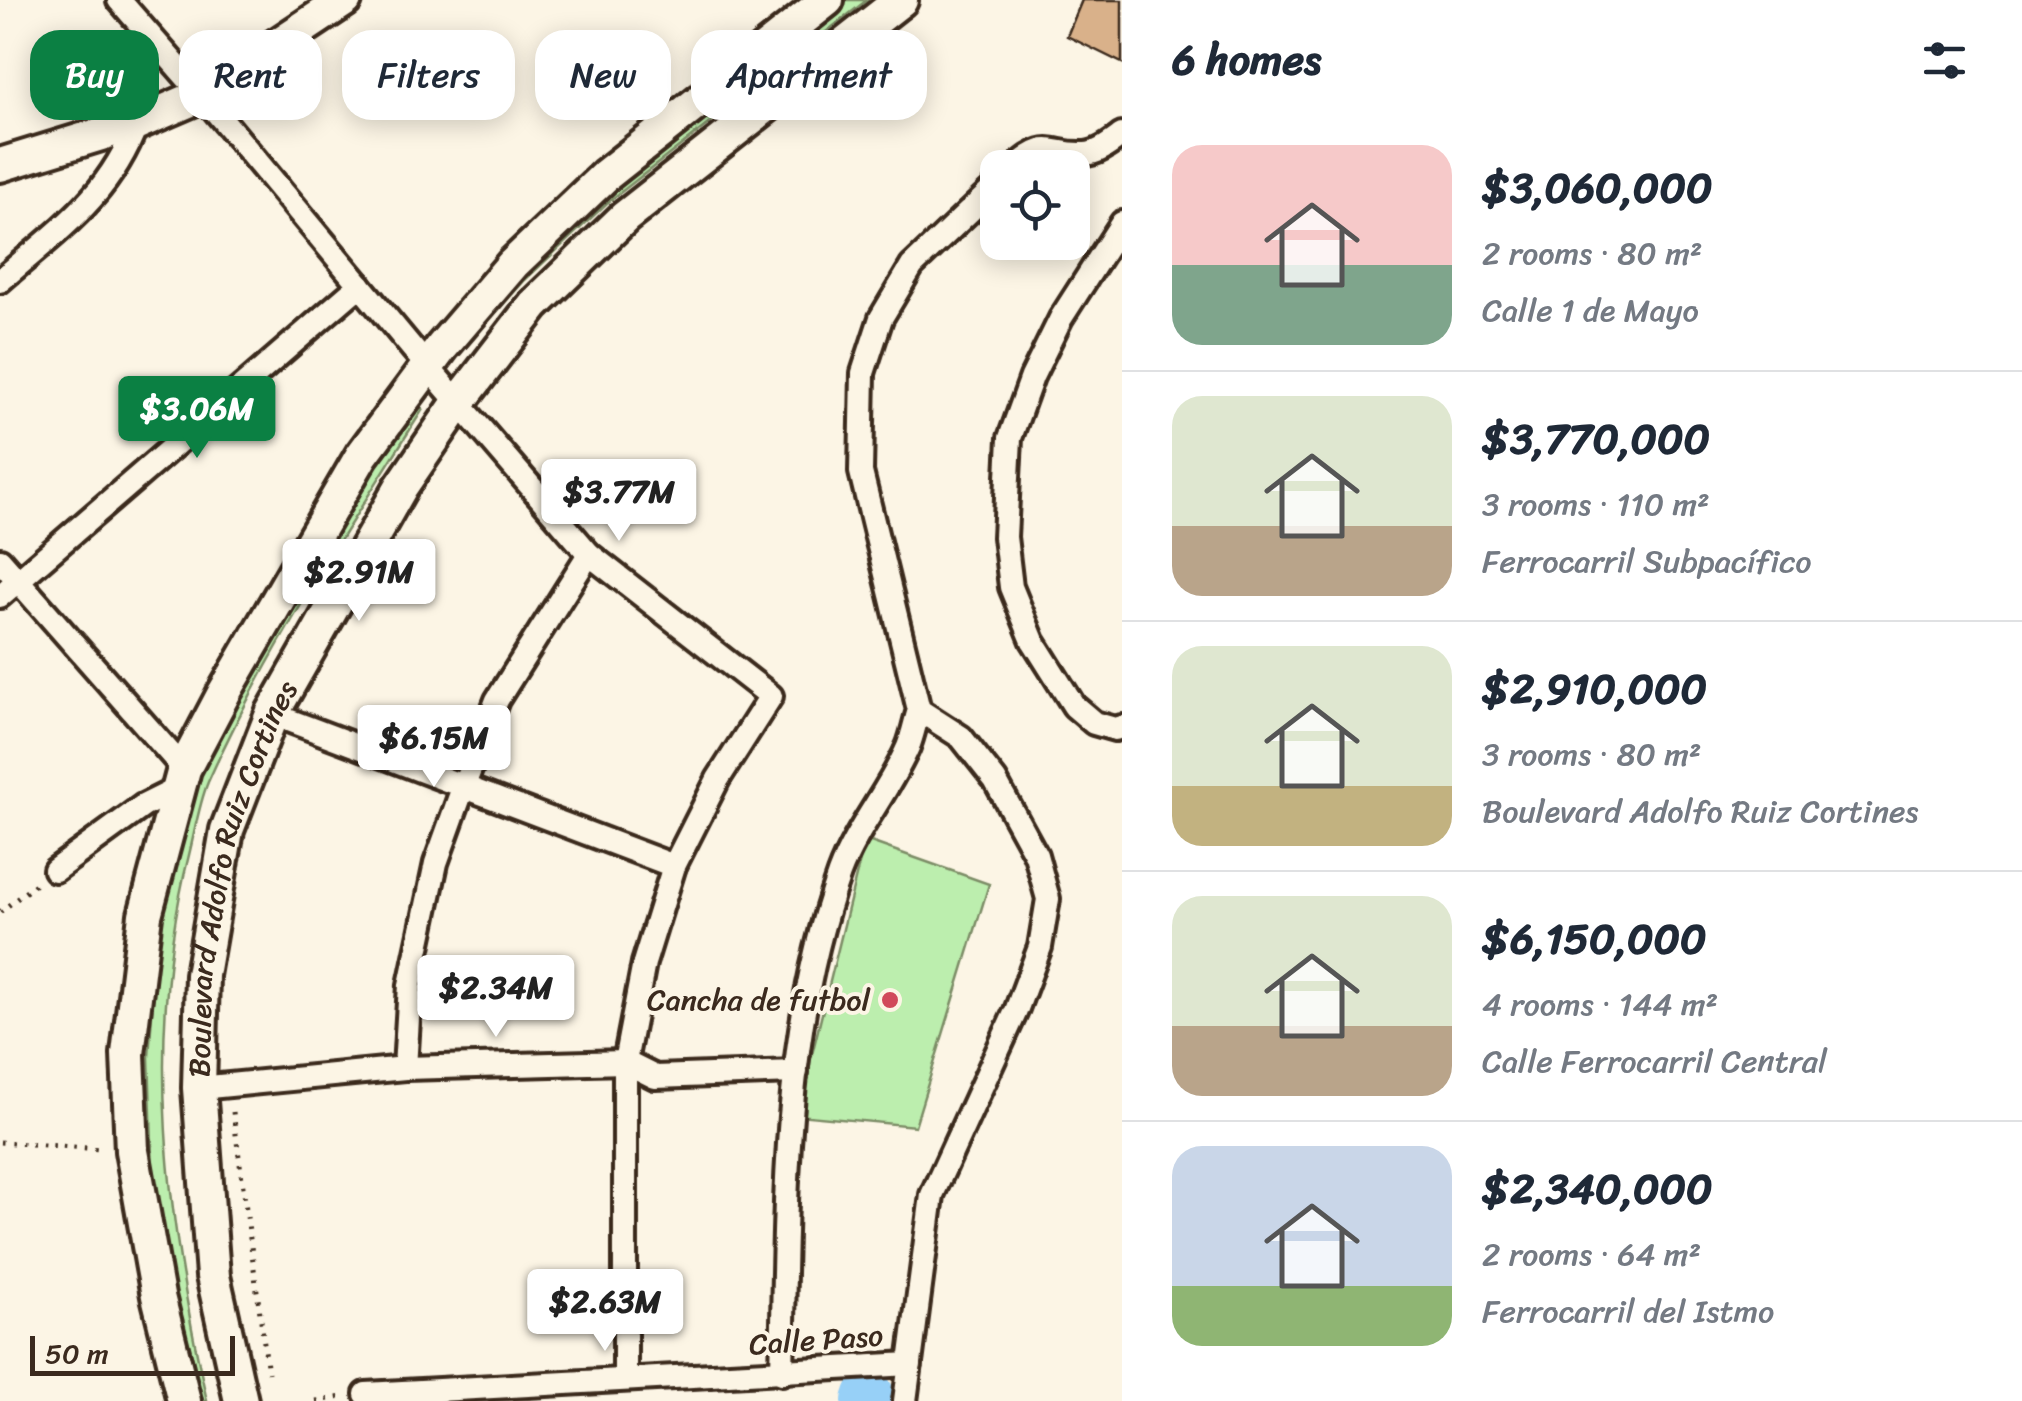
<!DOCTYPE html>
<html lang="en">
<head>
<meta charset="utf-8">
<style>
	:root { --surface:#fff; --page:#f2f2f3; --text:#1f2937; --muted:#747a83; --line:#e0e1e3; --accent:#0b8043 }
	body { margin:0; font-family:Sriracha,sans-serif; background:var(--page); color:var(--text); height:100vh; display:flex; flex-direction:column; font-size:38px; white-space:nowrap }
	* { box-sizing:border-box; margin:0 }
	p { font-size:32px; color:var(--muted) }
	.icon { flex:none; width:55px; height:55px; fill:none; stroke:currentColor; stroke-width:2; stroke-linecap:round; stroke-linejoin:round }
	.map { position:relative; flex:1; overflow:hidden }
	.details { display:flex; flex-direction:column; background:var(--surface); width:900px }
	.details>* { flex:none }
	.top-card { position:absolute; left:30px; top:30px; width:940px; height:90px; display:flex; gap:20px }
	.fabs { position:absolute; left:980px; top:150px; display:grid; gap:20px }
	.fabs a { display:grid; place-items:center; width:110px; height:110px; border-radius:20px; background:var(--surface); box-shadow:0 5px 25px #0003; font-size:50px }
	.scale { position:absolute; left:30px; bottom:25px; width:205px; box-sizing:border-box; padding-left:10px; border:5px solid #3b2a1e; border-top:0; font-size:28px; line-height:35px; white-space:nowrap; color:#3b2a1e; -webkit-text-stroke:8px #fcf5e5; paint-order:stroke }
	.price { position:absolute; translate:-50% -85px; padding:0 22px; border-radius:10px; background:#fff; color:#222; font-size:32px; line-height:65px; filter:drop-shadow(0 2px 5px #0008) }
	.price::after { content:''; position:absolute; left:50%; top:60px; width:30px; height:22px; margin-left:-15px; background:inherit; clip-path:polygon(0 0,100% 0,50% 100%) }
	.price.active { background:var(--accent); color:#fff }
	ul { padding:0; list-style:none }
	li { display:flex; align-items:center; gap:30px; height:250px; padding:0 50px }
	li+li { border-top:2px solid var(--line) }
	li span { display:grid; place-items:center; flex:none; width:280px; height:200px; border-radius:30px; color:#555 }
	li>.icon { margin-inline-start:auto }
	span .icon { width:120px; height:120px; fill:#fffc; stroke-width:1 }
	li b { font-size:42px }
	h2 { display:flex; justify-content:space-between; align-items:center; height:120px; padding:0 50px; font-size:42px }
	.pill { padding:0 35px; border-radius:30px; background:var(--surface); box-shadow:0 5px 25px #0003; font-size:35px; line-height:90px }
	.pill.active { background:var(--accent); color:#fff }
	main { display:flex; flex:1; min-height:0 }
	.map>svg:first-child { display:block }
	.green { fill:#bceeae; stroke:#7c8c66; stroke-width:2.5 }
	.lines { fill:none; stroke-linecap:round; stroke-linejoin:round }
	.river { stroke:#97d0f7; stroke-width:50 }
	.building { fill:#d9b18a; stroke:#3b2a1e; stroke-width:2.5 }
	.minor-casing { stroke:#3b2a1e; stroke-width:30 }
	.secondary-casing { stroke:#3b2a1e; stroke-width:40 }
	.path { stroke:#3b2a1e; stroke-width:5; stroke-dasharray:2.5 8; stroke-linecap:butt }
	.minor { stroke:#fcf5e5; stroke-width:22 }
	.secondary { stroke:#fcf5e5; stroke-width:32 }
	.poi-dot { fill:#d1495b; stroke:#fcf5e5; stroke-width:4 }
	.labels { text-anchor:middle; stroke-width:8; stroke-linejoin:round; paint-order:stroke }
	.street-label { font-size:30px; fill:#3b2a1e; stroke:#fcf5e5 }
	.poi-label { font-size:30px; fill:#3b2a1e; stroke:#fcf5e5; text-anchor:end }
</style>
</head>
<body>
<main>
<div class="map">
<svg width="1122" height="1401" viewBox="0 0 1122 1401">
	<rect width="100%" height="100%" fill="#fcf5e5"/>
	<filter id="ink" filterUnits="userSpaceOnUse"><feTurbulence type="fractalNoise" baseFrequency=".01" numOctaves="2"/><feDisplacementMap in="SourceGraphic" scale="20" xChannelSelector="R" yChannelSelector="G"/><feConvolveMatrix kernelMatrix="1 2 1 2 8 2 1 2 1" color-interpolation-filters="sRGB"/></filter>
	<g filter="url(#ink)">
		<g class="green">
			<path d="M 829,0 L 867,0 L 607,203 L 525,280 L 454,359 L 440,348 L 508,266 Z"/>
			<path d="M 410,399 L 423,409 C 347,530 266,651 208,782 C 199,804 195,831 189,855 C 143,1036 167,1222 207,1401 L 191,1401 L 172,1316 L 153,1172 L 149,1057 L 159,915 L 194,781 L 280,614 Z"/>
			<path d="M 865,840 L 989,884 L 915,1126 L 797,1115 Z"/>
		</g>
		<g class="lines">
			<path class="river" d="M 867,1401 L 869,1395"/>
		</g>
		<path class="building" d="M 1082,0 L 1122,0 L 1122,63 L 1067,36 Z"/>
		<g class="lines">
			<g class="minor-casing">
				<g id="minor">
					<path d="M 119,0 L 202,95 L 427,366 L 589,554 L 771,696 L 718,779 L 674,866 L 644,963 L 625,1062 L 625,1379"/>
					<path d="M 1015,168 C 1049,137 1049,156 1085,154 C 1099,153 1111,143 1122,135"/>
					<path d="M 1122,223 L 1061,318 L 1032,377 L 1010,438 L 1005,537 L 1011,587 L 1033,641 L 1074,706 L 1094,723 L 1115,729 L 1122,727"/>
					<path d="M 0,281 C 58,230 109,198 137,123"/>
					<path d="M 0,560 L 184,769"/>
					<path d="M 0,596 L 360,285"/>
					<path d="M 272,714 L 674,866"/>
					<path d="M 55,870 L 143,806 L 179,788"/>
					<path d="M 405,1068 L 410,985 L 436,863 L 464,785 L 497,700 L 589,554"/>
					<path d="M 199,1088 L 405,1068 L 625,1062 L 655,1077 L 796,1072"/>
					<path d="M 782,1373 C 786,1206 782,1034 839,874 C 856,828 889,791 908,747 C 913,735 915,722 919,710 L 861,472 L 863,373 L 881,318 L 912,266 L 998,184"/>
					<path d="M 366,1394 L 910,1364"/>
					<path d="M 905,1401 L 932,1195 L 1016,1011 L 1040,947 L 1048,899 L 1036,855 L 995,780 L 961,737 L 919,710"/>
				</g>
			</g>
			<g class="secondary-casing">
				<g id="secondary">
					<path d="M 0,165 L 137,123 L 202,95 L 345,0"/>
					<path d="M 184,1401 L 158,1296 L 132,1151 L 128,1054 L 145,915 L 184,769 L 224,693 L 362,455 L 442,347 L 513,264 L 606,175 L 827,0"/>
					<path id="s1" d="M 241,1401 L 213,1276 L 199,1088 L 202,975 L 227,830 L 272,714 L 401,487 L 459,402 L 534,305 L 625,217 L 901,0"/>
				</g>
			</g>
			<g class="path">
				<path d="M 0,912 L 37,883"/>
				<path d="M 233,1112 L 268,1373"/>
				<path d="M 0,1142 L 102,1149"/>
				<path d="M 316,1401 L 343,1397"/>
			</g>
			<use href="#minor" class="minor"/>
			<use href="#secondary" class="secondary"/>
		</g>
	</g>
	<circle class="poi-dot" cx="890" cy="1000" r="10"/>
	<g class="labels">
		<g class="street-label">
			<text dy="10" stroke="none"><textPath href="#s1" startOffset="532">Boulevard Adolfo Ruiz Cortines</textPath></text>
			<text transform="translate(816 1340) rotate(-4)" y="10">Calle Paso</text>
		</g>
		<g class="poi-label">
			<text x="870" y="1010">Cancha de futbol</text>
		</g>
	</g>
</svg>
<div class="fabs">
<a><svg class="icon" aria-label="locate" viewBox="0 0 24 24"><circle cx="12" cy="12" r="6"/><path d="M12 2v4M12 18v4M2 12h4M18 12h4"/></svg></a>
</div>
<div class="scale">50 m</div>
<b class="price active" style="left:197px;top:461px">$3.06M</b>
<b class="price" style="left:619px;top:544px">$3.77M</b>
<b class="price" style="left:359px;top:624px">$2.91M</b>
<b class="price" style="left:434px;top:790px">$6.15M</b>
<b class="price" style="left:496px;top:1040px">$2.34M</b>
<b class="price" style="left:605px;top:1354px">$2.63M</b>
<div class="top-card">
<a class="pill active">Buy</a>
<a class="pill">Rent</a>
<a class="pill">Filters</a>
<a class="pill">New</a>
<a class="pill">Apartment</a>
</div>
</div>
<section class="details">
<h2>6 homes<svg class="icon" aria-label="filters" viewBox="0 0 24 24"><path d="M4 7h16M4 17h16"/><circle cx="9" cy="7" r="2"/><circle cx="15" cy="17" r="2"/></svg></h2>
<ul>
<li><span style="background:linear-gradient(#f6c9c9 60%,#7fa58c 0)"><svg class="icon" aria-label="home" viewBox="0 0 24 24"><path d="M3 11l9-7 9 7M6 9v11h12V9"/></svg></span><div><b>$3,060,000</b><p>2 rooms · 80 m²</p><p>Calle 1 de Mayo</p></div></li>
<li><span style="background:linear-gradient(#dfe7d0 65%,#b9a48a 0)"><svg class="icon" aria-label="home" viewBox="0 0 24 24"><path d="M3 11l9-7 9 7M6 9v11h12V9"/></svg></span><div><b>$3,770,000</b><p>3 rooms · 110 m²</p><p>Ferrocarril Subpacífico</p></div></li>
<li><span style="background:linear-gradient(#dfe7d0 70%,#c2b280 0)"><svg class="icon" aria-label="home" viewBox="0 0 24 24"><path d="M3 11l9-7 9 7M6 9v11h12V9"/></svg></span><div><b>$2,910,000</b><p>3 rooms · 80 m²</p><p>Boulevard Adolfo Ruiz Cortines</p></div></li>
<li><span style="background:linear-gradient(#dfe7d0 65%,#b9a48a 0)"><svg class="icon" aria-label="home" viewBox="0 0 24 24"><path d="M3 11l9-7 9 7M6 9v11h12V9"/></svg></span><div><b>$6,150,000</b><p>4 rooms · 144 m²</p><p>Calle Ferrocarril Central</p></div></li>
<li><span style="background:linear-gradient(#c9d6e8 70%,#8fb573 0)"><svg class="icon" aria-label="home" viewBox="0 0 24 24"><path d="M3 11l9-7 9 7M6 9v11h12V9"/></svg></span><div><b>$2,340,000</b><p>2 rooms · 64 m²</p><p>Ferrocarril del Istmo</p></div></li>
</ul>
</section>
</main>
</body>
</html>
